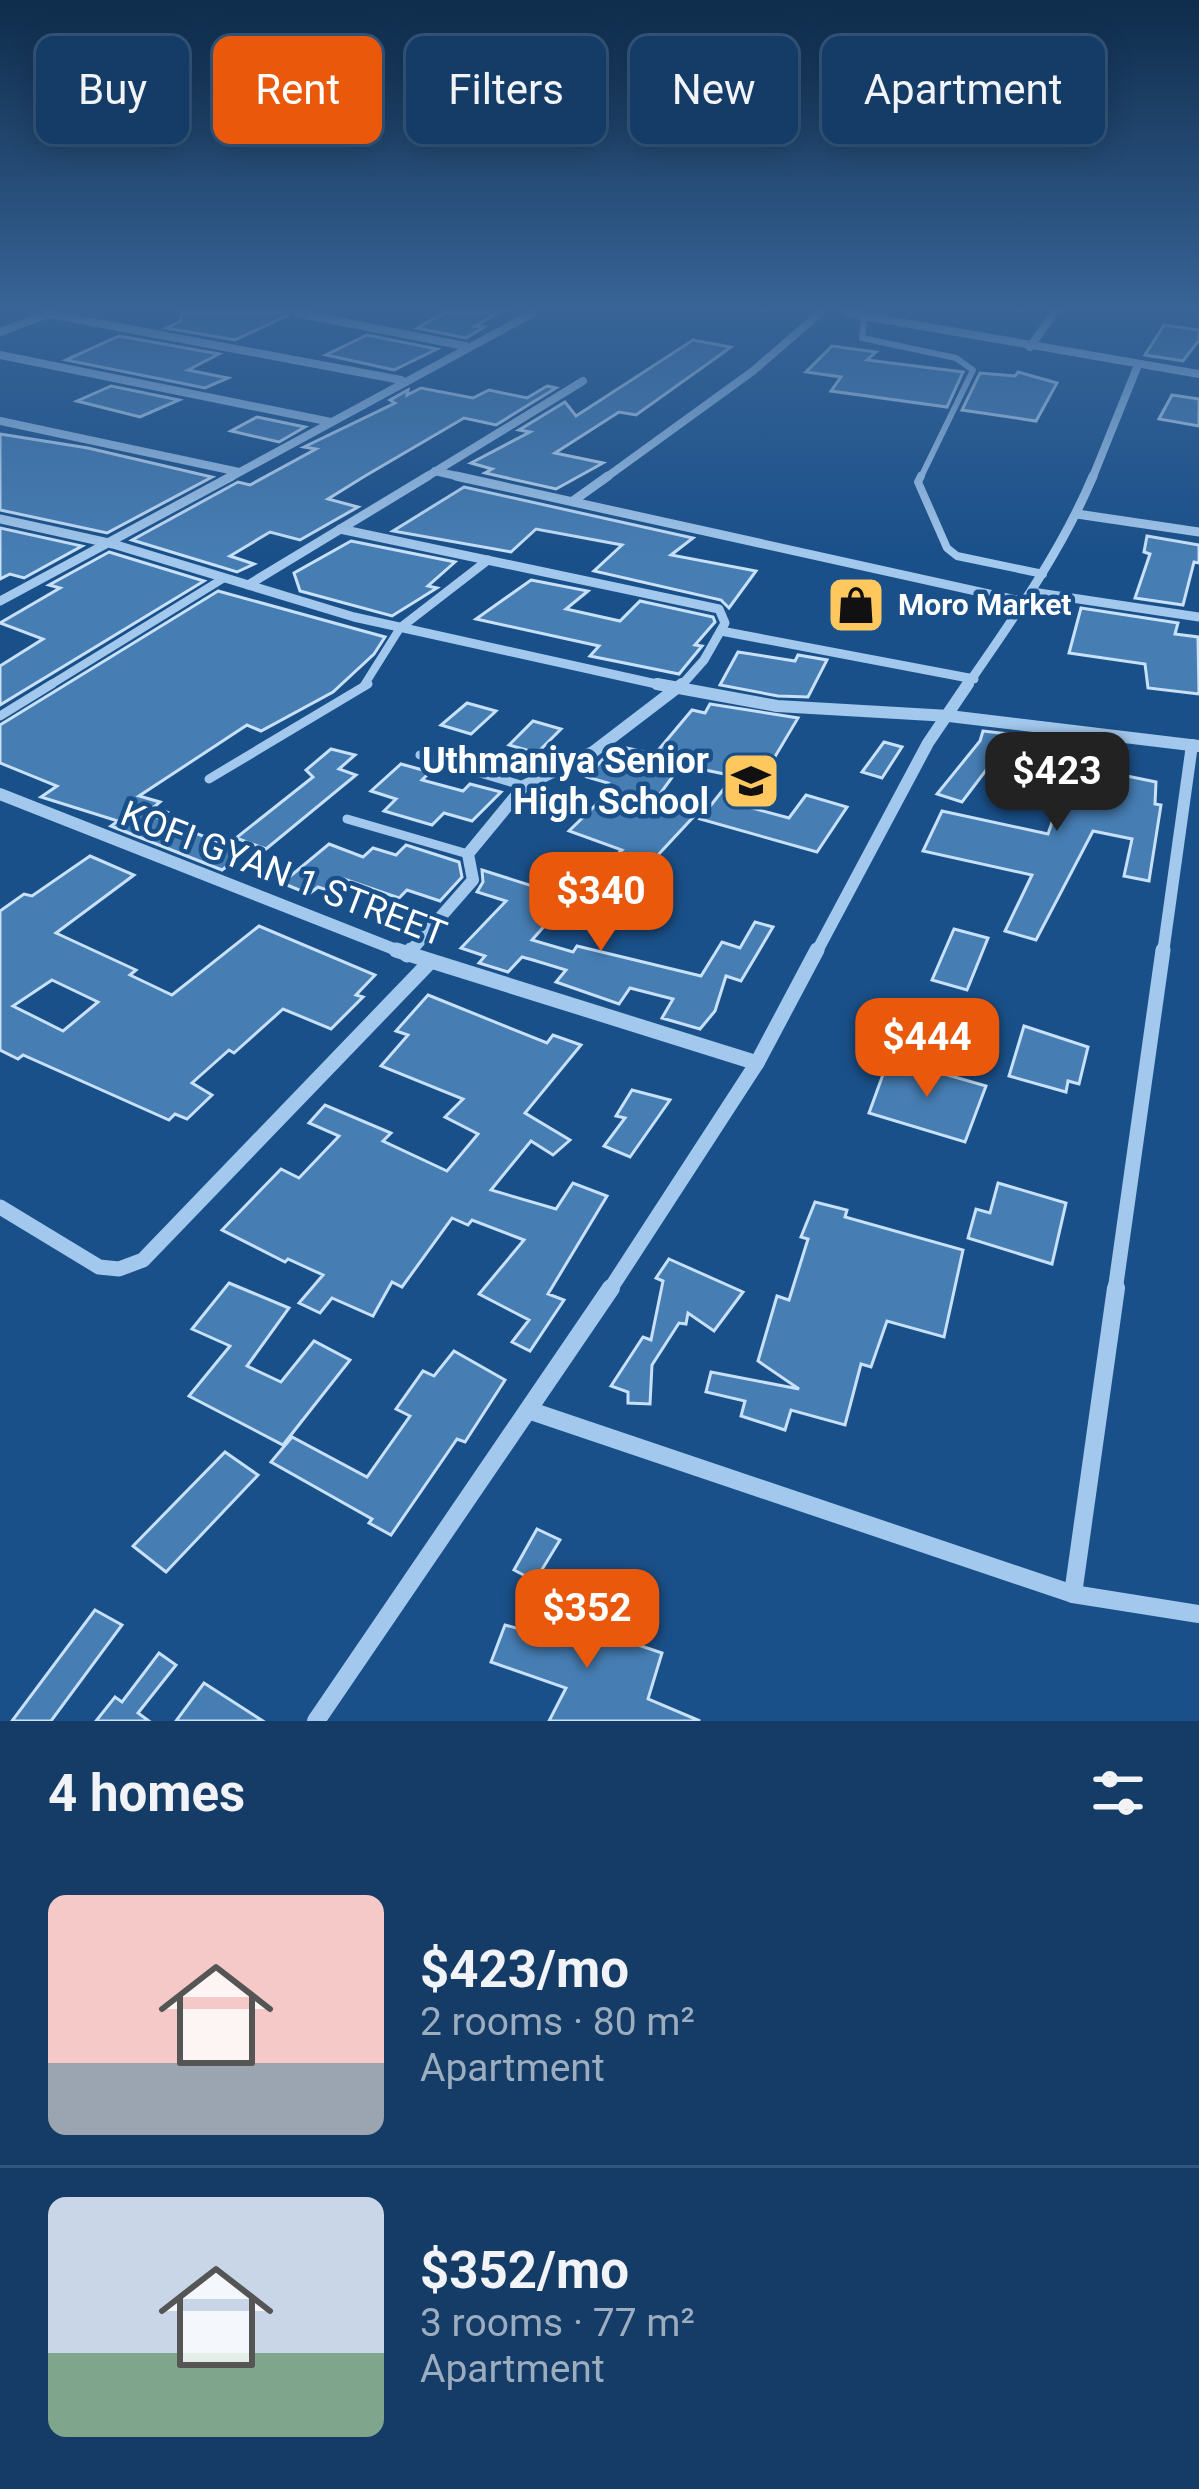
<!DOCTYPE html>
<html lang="en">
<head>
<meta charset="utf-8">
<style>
	:root { --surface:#143c67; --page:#1d436d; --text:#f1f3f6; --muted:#9dadc0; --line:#33567b; --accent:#ea580c }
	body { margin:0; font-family:Roboto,sans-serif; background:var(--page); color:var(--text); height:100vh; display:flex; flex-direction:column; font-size:45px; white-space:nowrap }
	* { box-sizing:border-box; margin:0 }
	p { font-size:39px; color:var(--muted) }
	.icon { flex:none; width:66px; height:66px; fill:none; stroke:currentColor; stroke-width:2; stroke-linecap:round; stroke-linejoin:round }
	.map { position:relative; height:1721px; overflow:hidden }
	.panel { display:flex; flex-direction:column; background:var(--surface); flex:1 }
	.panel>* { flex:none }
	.banner { position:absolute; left:36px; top:36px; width:1128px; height:108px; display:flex; gap:24px }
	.price { position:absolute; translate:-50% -102px; padding:0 27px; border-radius:24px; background:var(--accent); color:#fff; font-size:39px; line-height:78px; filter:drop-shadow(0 3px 6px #0008) }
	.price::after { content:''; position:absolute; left:50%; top:72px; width:36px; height:27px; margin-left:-18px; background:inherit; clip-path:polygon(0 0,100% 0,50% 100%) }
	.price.on { background:#222; color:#fff }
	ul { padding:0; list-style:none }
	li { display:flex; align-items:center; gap:36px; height:300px; padding:0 48px }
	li+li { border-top:3px solid var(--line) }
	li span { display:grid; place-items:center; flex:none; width:336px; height:240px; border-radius:18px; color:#555 }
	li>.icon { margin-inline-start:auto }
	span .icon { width:144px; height:144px; fill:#fffc; stroke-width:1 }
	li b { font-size:51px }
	h2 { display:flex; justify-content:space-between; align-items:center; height:144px; padding:0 48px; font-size:51px }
	.chip { padding:0 42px; border-radius:18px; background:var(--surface); box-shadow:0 6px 30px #0003,0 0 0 3px var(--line); font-size:42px; line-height:108px }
	.chip.on { background:var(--accent); color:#fff }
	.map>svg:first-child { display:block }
	.building { fill:#467db3; stroke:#c8e1f9; stroke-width:3; fill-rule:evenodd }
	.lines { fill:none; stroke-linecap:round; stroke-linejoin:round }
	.service-far2 { stroke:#a3c8ed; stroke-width:6 }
	.service-far1 { stroke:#a3c8ed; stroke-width:8 }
	.service { stroke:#a3c8ed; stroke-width:9 }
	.minor-far4 { stroke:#a3c8ed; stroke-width:8 }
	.minor-far3 { stroke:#a3c8ed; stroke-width:9 }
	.minor-far2 { stroke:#a3c8ed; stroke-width:12 }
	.minor-far1 { stroke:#a3c8ed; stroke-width:15 }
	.minor { stroke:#a3c8ed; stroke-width:18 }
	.labels { text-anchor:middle; stroke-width:9; stroke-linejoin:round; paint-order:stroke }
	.far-poi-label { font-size:30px; font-weight:bold; fill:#fff; stroke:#1a5089; text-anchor:start }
	.poi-label { font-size:36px; font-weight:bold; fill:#fff; stroke:#1a5089; text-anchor:end }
	.street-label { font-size:36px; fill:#fff; stroke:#1a5089 }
</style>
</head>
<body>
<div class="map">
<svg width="1199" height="1721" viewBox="0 0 1199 1721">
	<rect width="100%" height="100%" fill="#1a5089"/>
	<g class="building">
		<path d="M 182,313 L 288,313 L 288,315 L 235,340 L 166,328 L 181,321 Z"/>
		<path d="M 444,313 L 498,313 L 475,326 L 484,327 L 466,338 L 417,328 Z"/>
		<path d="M 1164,325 L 1199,330 L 1199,340 L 1183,361 L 1145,355 Z"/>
		<path d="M 367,335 L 437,349 L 394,370 L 326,355 Z"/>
		<path d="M 119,336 L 219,354 L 188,370 L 228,378 L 205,388 L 66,360 Z"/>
		<path d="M 693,340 L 731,347 L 636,415 L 619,412 L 555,453 L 603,463 L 556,489 L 485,473 L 492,469 L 471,463 L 530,432 L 519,430 L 565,402 L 576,416 Z"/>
		<path d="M 832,346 L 876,352 L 867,360 L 963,372 L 947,407 L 831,391 L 841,377 L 806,372 Z"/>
		<path d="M 1018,372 L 1057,383 L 1036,421 L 962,410 L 980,373 L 1015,376 Z"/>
		<path d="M 111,386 L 179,400 L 140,417 L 77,401 Z"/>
		<path d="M 547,386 L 556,388 L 496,425 L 464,418 L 365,476 L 328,499 L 358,507 L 300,540 L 270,532 L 230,556 L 254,564 L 237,572 L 132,540 L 238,482 L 250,485 L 316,449 L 304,447 L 395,403 L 390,400 L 408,390 L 407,395 L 421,388 L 473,398 L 489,390 L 527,398 Z"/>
		<path d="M 1172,395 L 1199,399 L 1199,426 L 1159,419 Z"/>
		<path d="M 257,417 L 305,427 L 279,442 L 231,431 Z"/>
		<path d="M 0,434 L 88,448 L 212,477 L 107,533 L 0,510 Z"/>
		<path d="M 464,487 L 693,538 L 671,555 L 756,571 L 729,608 L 721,600 L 594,571 L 622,545 L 536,529 L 511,552 L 393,531 Z"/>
		<path d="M 0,528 L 82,546 L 24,578 L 10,574 L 0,579 Z"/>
		<path d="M 1147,536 L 1199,545 L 1199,563 L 1194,562 L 1183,605 L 1135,598 L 1150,554 L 1144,552 Z"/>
		<path d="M 351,541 L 455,562 L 428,586 L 437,588 L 392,616 L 300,591 L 294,573 Z"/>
		<path d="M 109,552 L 204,581 L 0,705 L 0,666 L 43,639 L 0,623 L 60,588 L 49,585 Z"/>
		<path d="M 531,580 L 588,591 L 566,609 L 620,621 L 640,601 L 713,617 L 715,622 L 695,645 L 702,646 L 679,674 L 590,656 L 599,646 L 476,619 Z"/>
		<path d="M 218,591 L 385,637 L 374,654 L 333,692 L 261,731 L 247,725 L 139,796 L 160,802 L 154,807 L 167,812 L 158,818 L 245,853 L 222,870 L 111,826 L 118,821 L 41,797 L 57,786 L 0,763 L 0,725 Z"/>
		<path d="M 1081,608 L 1178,623 L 1175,634 L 1198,637 L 1199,694 L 1148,688 L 1145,664 L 1069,653 Z"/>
		<path d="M 738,652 L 795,661 L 798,655 L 827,660 L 808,697 L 778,696 L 720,685 Z"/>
		<path d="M 467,703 L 496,711 L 471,734 L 441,725 Z"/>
		<path d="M 710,704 L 798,718 L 773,760 L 764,759 L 757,766 L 737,804 L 789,818 L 806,795 L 847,807 L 817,852 L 700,819 L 734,776 L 681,765 L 654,802 L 697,813 L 631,884 L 654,893 L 637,910 L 580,887 L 622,850 L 569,831 L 609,792 L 602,790 L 608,783 L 587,777 L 603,759 L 616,762 L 626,748 L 655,754 L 692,710 L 705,713 Z"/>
		<path d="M 533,721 L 561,729 L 537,753 L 509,745 Z"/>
		<path d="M 983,731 L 1018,735 L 1015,761 L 996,757 L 962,802 L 937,794 L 980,741 Z"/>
		<path d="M 884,742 L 902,747 L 882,778 L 862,772 Z"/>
		<path d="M 331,749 L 355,755 L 339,769 L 356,775 L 266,849 L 236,838 L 313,777 L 306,770 Z"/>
		<path d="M 1026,749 L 1060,753 L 1059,762 L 1156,782 L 1155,804 L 1161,805 L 1149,881 L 1124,876 L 1132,839 L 1093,831 L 1036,940 L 1005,931 L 1032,875 L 923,851 L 942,811 L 1048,834 L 1065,785 L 1023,778 Z"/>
		<path d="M 401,764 L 430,772 L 422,780 L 463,791 L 470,784 L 501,792 L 472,821 L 444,813 L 432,825 L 384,811 L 396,799 L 371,791 Z"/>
		<path d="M 329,844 L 363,857 L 373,848 L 396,855 L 406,845 L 459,862 L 462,877 L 440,901 L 407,890 L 399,898 L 341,878 L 327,890 L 318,887 L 309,894 L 282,883 Z"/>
		<path d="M 90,856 L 134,875 L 56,933 L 136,970 L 130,975 L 172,995 L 259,926 L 375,975 L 356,995 L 363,997 L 331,1029 L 283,1009 L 234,1053 L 229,1050 L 192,1083 L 212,1095 L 187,1119 L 175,1114 L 169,1120 L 23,1055 L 18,1059 L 0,1050 L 0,911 L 24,894 L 32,896 ZM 52,980 L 98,1002 L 63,1031 L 13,1006 Z"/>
		<path d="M 482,870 L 545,890 L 555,880 L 578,888 L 532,940 L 573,952 L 577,946 L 701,976 L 722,942 L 740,948 L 755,922 L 773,927 L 741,981 L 726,976 L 715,1011 L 700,1029 L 662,1018 L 673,999 L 630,988 L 619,1004 L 556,982 L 566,970 L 533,960 L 522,957 L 508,972 L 479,963 L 485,956 L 461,948 L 506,901 L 477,892 L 483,882 Z"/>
		<path d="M 954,929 L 988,938 L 967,990 L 932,980 Z"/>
		<path d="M 428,995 L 547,1043 L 553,1035 L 581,1045 L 525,1113 L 570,1140 L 553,1155 L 531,1141 L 491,1190 L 556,1209 L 573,1183 L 607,1196 L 548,1294 L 564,1300 L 530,1351 L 512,1342 L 529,1320 L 479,1294 L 524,1240 L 472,1220 L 468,1225 L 452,1218 L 402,1287 L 392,1282 L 373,1316 L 332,1298 L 320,1313 L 299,1303 L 323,1275 L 288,1259 L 285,1262 L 222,1230 L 281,1169 L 299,1178 L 339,1136 L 309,1123 L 325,1105 L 391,1133 L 383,1141 L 447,1171 L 478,1134 L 445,1117 L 463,1099 L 381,1066 L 408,1035 L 396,1031 Z"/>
		<path d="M 1024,1026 L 1088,1047 L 1079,1084 L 1068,1081 L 1066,1092 L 1009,1076 Z"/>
		<path d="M 889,1058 L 986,1086 L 965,1142 L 869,1113 Z"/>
		<path d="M 632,1090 L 670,1100 L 630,1157 L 604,1146 L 625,1118 L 616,1116 Z"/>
		<path d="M 998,1183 L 1066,1203 L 1052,1264 L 968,1238 L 976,1209 L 990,1213 Z"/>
		<path d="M 815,1202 L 847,1210 L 845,1217 L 963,1250 L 944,1337 L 887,1321 L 871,1367 L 861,1364 L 845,1425 L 791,1410 L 785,1430 L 741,1416 L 745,1401 L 706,1392 L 711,1372 L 799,1389 L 758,1361 L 777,1296 L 789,1300 L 808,1239 L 801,1237 Z"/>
		<path d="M 669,1259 L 743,1292 L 714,1331 L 688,1313 L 686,1324 L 679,1323 L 652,1365 L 650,1404 L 628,1403 L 628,1392 L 611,1386 L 643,1337 L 651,1340 L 663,1281 L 656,1278 Z"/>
		<path d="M 229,1283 L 289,1308 L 247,1366 L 281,1382 L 314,1341 L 350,1360 L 283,1445 L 189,1396 L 230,1346 L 192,1329 Z"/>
		<path d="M 454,1351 L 505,1380 L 465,1442 L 457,1439 L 391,1535 L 369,1523 L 372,1519 L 271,1462 L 292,1437 L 367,1477 L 410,1416 L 396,1409 L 423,1371 L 434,1376 Z"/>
		<path d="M 225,1452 L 258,1475 L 166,1572 L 133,1546 Z"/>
		<path d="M 537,1529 L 560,1540 L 535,1581 L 514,1570 Z"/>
		<path d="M 95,1610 L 122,1625 L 51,1721 L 12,1721 Z"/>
		<path d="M 535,1610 L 662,1653 L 648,1699 L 700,1721 L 549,1721 L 566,1688 L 491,1662 L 505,1625 L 527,1631 Z"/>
		<path d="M 159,1653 L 176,1665 L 138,1713 L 149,1721 L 96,1721 L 115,1697 L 122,1702 Z"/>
		<path d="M 204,1683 L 263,1721 L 176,1721 Z"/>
	</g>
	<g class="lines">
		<path class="service-far2" d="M 864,317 L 862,338 L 956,358 L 973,370 L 920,479"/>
		<g class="service-far1">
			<path d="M 921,476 L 918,482 L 947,548 L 957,556 L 1043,574"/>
			<path d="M 47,687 L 224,578"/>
			<path d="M 363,687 L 400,628"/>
		</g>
		<g class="service">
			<path d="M 0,716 L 52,684"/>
			<path d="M 420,755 L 524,786"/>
			<path d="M 209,779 L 368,684"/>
			<path d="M 347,819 L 468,854"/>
		</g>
		<g class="minor-far4">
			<path d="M 296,313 L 465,346"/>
			<path d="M 847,313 L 1199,374"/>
			<path d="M 49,314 L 401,380"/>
			<path d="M 0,332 L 51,313"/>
			<path d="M 1030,347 L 1054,313"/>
			<path d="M 0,355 L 331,422"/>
			<path d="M 0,421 L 239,472"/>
			<path d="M 435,471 L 469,479"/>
			<path d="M 227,479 L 533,313"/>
			<path d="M 423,479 L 583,381"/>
			<path d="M 604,479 L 753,371 L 820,313"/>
			<path d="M 1092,479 L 1138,365"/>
		</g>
		<g class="minor-far3">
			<path d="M 456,476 L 1025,602"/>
			<path d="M 573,501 L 608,476"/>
			<path d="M 1077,514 L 1199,532"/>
			<path d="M 0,519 L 113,544 L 354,617 L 670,687"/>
			<path d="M 340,529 L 719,609 L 725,623 L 704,660 L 680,687"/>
			<path d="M 248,585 L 428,476"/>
			<path d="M 1032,592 L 1199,617"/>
			<path d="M 0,601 L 232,476"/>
			<path d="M 400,628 L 488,560"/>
			<path d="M 721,631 L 974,679"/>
			<path d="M 966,687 C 1013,619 1061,552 1093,476"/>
		</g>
		<g class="minor-far2">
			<path d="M 657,684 L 777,706 L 949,716 L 1199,746"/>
			<path d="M 0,794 L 404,953"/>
			<path d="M 409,953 L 473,880 L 468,854 L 524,786 L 593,752 L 682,684"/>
			<path d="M 816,953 L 928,743 L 968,684"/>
			<path d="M 1163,953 L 1192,745"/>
		</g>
		<g class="minor-far1">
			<path d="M 396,950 L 757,1063"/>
			<path d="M 407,955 L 411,950"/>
			<path d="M 0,1207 L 99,1267 L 119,1269 L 143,1260 L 429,963"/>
			<path d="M 609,1291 L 757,1063 L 817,950"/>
			<path d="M 1115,1291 L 1163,950"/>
		</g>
		<g class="minor">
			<path d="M 531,1411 L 1073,1594 L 1199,1614"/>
			<path d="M 1073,1594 L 1116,1288"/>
			<path d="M 316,1721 L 611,1288"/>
		</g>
	</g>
	<linearGradient id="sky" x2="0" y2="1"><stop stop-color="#0e2c4b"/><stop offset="0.56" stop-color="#386497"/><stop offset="1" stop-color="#386497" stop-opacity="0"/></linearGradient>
	<rect width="1199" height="554" fill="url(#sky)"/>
	<defs>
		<g id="shop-square" transform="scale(3)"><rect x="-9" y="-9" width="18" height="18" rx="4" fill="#ffc85f" stroke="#1a5089"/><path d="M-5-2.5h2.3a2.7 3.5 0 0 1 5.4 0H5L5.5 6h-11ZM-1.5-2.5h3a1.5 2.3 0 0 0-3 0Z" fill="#111"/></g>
		<g id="school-square" transform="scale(3)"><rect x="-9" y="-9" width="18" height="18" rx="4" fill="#ffc85f" stroke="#1a5089"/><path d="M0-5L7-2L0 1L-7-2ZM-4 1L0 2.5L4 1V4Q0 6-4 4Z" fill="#111"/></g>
	</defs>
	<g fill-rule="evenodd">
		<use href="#shop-square" x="856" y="605"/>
		<use href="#school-square" x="751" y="781"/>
	</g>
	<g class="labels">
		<g class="far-poi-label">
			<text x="898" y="615">Moro Market</text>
		</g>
		<g class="poi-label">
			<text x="709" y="773">Uthmaniya Senior<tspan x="709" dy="41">High School</tspan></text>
		</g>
		<g class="street-label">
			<text transform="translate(284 873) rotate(21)" y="13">KOFI GYAN 1 STREET</text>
		</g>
	</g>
</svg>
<b class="price on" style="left:1057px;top:834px">$423</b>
<b class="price" style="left:601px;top:954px">$340</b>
<b class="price" style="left:927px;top:1100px">$444</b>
<b class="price" style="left:587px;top:1671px">$352</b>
<div class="banner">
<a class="chip">Buy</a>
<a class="chip on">Rent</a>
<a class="chip">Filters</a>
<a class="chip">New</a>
<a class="chip">Apartment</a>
</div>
</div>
<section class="panel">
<h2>4 homes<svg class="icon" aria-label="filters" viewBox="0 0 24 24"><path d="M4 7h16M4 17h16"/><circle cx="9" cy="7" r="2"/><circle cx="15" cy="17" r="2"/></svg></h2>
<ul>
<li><span style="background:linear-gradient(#f6c9c9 70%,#9aa5b1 0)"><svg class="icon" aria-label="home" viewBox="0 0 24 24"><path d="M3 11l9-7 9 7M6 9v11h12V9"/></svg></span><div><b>$423/mo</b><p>2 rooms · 80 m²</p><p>Apartment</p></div></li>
<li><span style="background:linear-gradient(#c9d6e8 65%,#7fa58c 0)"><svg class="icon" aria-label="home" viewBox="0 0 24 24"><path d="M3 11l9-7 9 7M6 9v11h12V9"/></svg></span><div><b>$352/mo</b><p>3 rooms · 77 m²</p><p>Apartment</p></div></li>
</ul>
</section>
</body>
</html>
